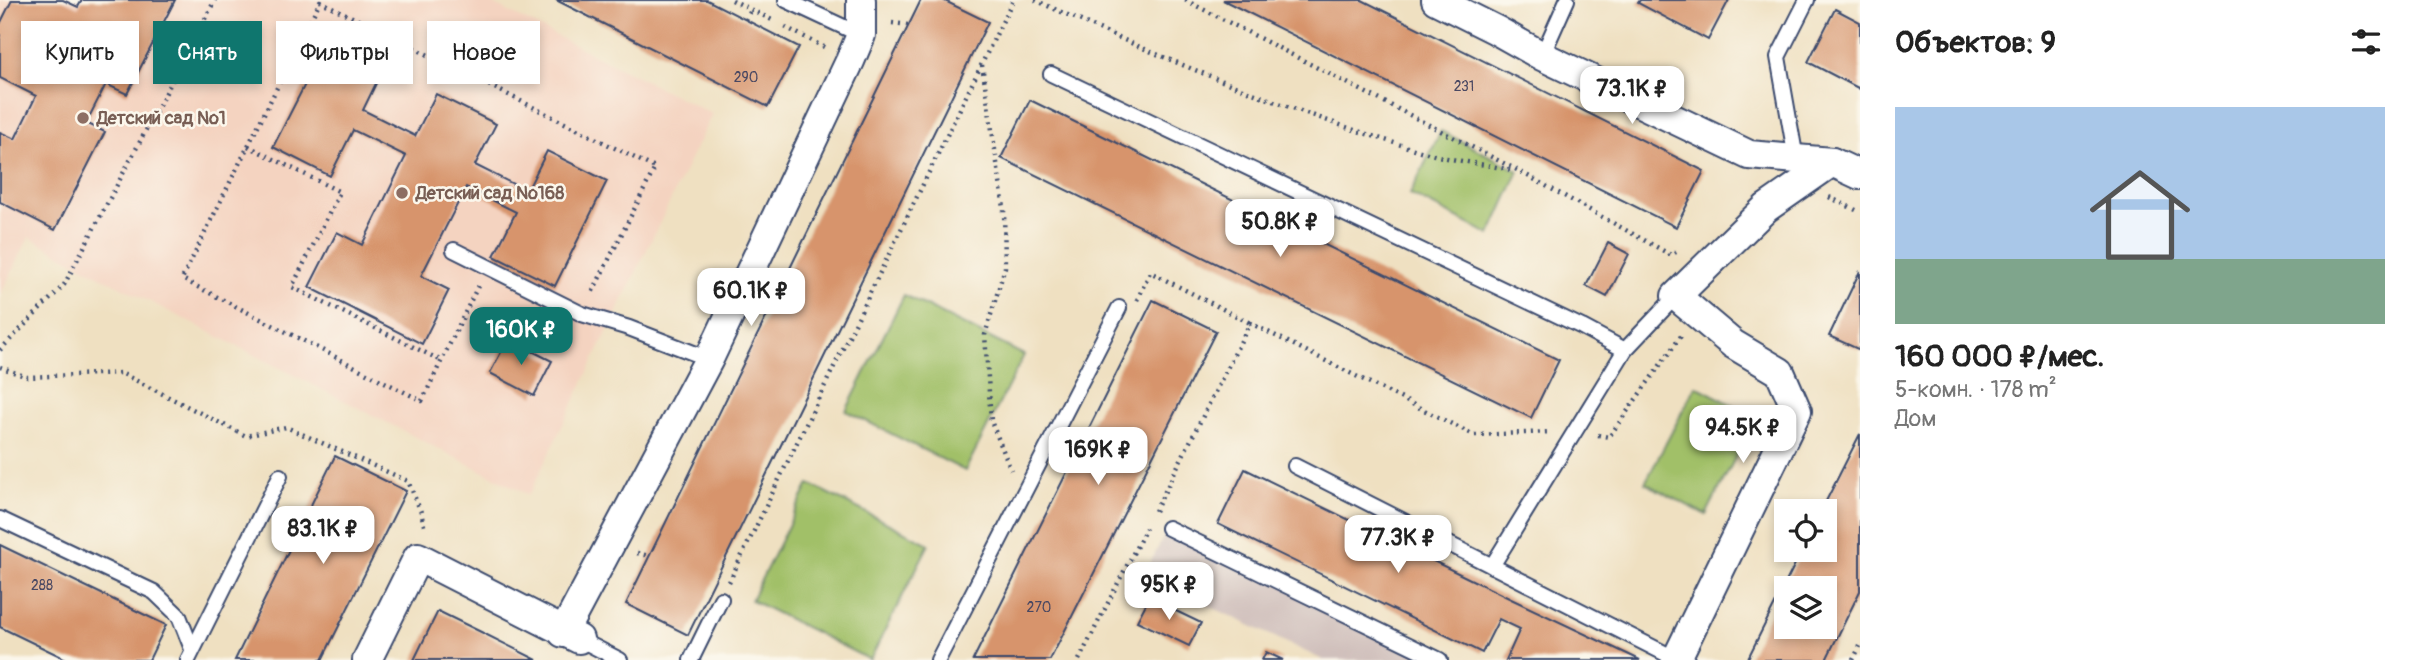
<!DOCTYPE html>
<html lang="ru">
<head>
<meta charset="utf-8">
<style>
	:root { --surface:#fff; --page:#f6f6f6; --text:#222; --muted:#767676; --accent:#0f766e }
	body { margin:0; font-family:Pangolin,sans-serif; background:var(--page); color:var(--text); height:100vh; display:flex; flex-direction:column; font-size:26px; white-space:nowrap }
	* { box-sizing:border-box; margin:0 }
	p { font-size:23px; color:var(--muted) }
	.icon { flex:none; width:38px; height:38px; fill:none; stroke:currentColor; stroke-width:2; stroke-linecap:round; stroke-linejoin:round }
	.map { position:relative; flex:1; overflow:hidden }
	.drawer { display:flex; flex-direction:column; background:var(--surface); width:560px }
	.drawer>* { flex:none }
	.top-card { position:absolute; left:21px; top:21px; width:665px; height:63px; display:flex; gap:14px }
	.buttons { position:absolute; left:1774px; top:499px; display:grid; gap:14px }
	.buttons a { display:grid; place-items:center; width:63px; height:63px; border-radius:0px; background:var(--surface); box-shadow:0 4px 10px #0003; font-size:35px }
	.price { position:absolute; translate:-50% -60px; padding:0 16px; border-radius:14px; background:#fff; color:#222; font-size:23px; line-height:46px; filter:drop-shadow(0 2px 4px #0008) }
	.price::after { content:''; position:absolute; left:50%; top:42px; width:21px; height:16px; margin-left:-10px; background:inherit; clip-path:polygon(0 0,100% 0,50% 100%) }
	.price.selected { background:var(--accent); color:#fff }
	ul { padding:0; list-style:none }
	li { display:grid; align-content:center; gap:14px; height:371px; padding:0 35px }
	li span { display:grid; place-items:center; height:217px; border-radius:0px; color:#555 }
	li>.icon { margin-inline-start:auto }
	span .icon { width:126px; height:126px; fill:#fffc; stroke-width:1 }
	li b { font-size:30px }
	h2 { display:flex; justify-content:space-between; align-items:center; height:84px; padding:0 35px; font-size:30px }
	.tag { padding:0 24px; border-radius:0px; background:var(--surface); box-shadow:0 4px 10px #0003; font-size:24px; line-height:63px }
	.tag.selected { background:var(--accent); color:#fff }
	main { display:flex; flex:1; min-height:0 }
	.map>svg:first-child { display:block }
	.built { fill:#f4d3c0 }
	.industrial { fill:#d0c0bc }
	.green { fill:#a1c068; stroke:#5e7863; stroke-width:2 }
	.building { fill:#d7946c; fill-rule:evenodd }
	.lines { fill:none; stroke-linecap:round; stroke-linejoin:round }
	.lane-casing { stroke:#3b4a6d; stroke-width:18 }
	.street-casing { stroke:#3b4a6d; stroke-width:32 }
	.path { stroke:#3b4a6d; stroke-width:4.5; stroke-dasharray:2 5; stroke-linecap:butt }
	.lane { stroke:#fff; stroke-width:14 }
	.street { stroke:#fff; stroke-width:28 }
	.education-dot { fill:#8d6e63; stroke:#fbf7ec; stroke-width:2.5 }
	.labels { text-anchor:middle; stroke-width:5; stroke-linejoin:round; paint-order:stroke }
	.number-label { font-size:14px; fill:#4a4862 }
	.education-label { font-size:18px; font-weight:bold; fill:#785e54; stroke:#fbf7ec; text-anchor:start }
</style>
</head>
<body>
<main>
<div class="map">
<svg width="1860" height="660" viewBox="0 0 1860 660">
	<rect width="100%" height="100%" fill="#fbf7ec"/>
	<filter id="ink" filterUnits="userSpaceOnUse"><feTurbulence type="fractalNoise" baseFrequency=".0143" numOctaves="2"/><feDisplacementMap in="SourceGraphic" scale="14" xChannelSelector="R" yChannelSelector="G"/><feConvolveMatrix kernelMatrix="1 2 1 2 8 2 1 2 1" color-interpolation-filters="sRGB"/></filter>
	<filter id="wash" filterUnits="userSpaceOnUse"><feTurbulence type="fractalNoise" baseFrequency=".00686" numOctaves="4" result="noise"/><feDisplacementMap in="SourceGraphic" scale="28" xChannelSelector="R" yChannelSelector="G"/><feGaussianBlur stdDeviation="1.57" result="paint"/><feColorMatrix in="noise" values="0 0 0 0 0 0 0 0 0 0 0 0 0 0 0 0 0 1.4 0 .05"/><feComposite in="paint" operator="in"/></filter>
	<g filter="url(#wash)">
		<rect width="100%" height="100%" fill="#efe0c1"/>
		<path class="built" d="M 0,0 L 485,0 L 712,114 L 529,495 L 92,272 L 29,237 L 0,296 Z"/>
		<path class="industrial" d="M 1168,528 L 1440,660 L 1323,660 L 1144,575 Z"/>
		<g class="green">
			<path d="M 1441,131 L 1519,171 L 1490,235 L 1410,194 Z"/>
			<path d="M 904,295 L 1024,355 L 965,471 L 846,411 Z"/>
			<path d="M 1696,386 L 1756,417 L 1706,515 L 1645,483 Z"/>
			<path d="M 809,484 L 929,544 L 870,660 L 751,600 Z"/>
		</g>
		<g id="blocks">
			<g class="building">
				<path d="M 12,0 L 63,0 L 78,7 L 82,0 L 175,0 L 127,94 L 106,84 L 86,123 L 105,132 L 55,230 L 0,202 L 0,132 L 15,139 L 36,96 L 0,78 L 0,24 Z"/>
				<path d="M 556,0 L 707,0 L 799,47 L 768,107 Z"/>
				<path d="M 921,0 L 943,0 L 988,22 L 688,635 L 626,604 Z"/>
				<path d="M 1223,0 L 1362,0 L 1704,171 L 1676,227 Z"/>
				<path d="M 1640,0 L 1729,0 L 1708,40 L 1638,3 Z"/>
				<path d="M 1835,9 L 1860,22 L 1860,89 L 1808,62 Z"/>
				<path d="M 328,39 L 384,67 L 363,110 L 415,136 L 436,94 L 496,124 L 475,165 L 527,191 L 547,151 L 607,181 L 555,286 L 494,256 L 516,212 L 466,187 L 421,276 L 449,290 L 422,344 L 309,287 L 337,232 L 362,245 L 406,156 L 353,130 L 330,176 L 273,147 Z"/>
				<path d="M 1030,100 L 1559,360 L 1531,418 L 1001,158 Z"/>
				<path d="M 1608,243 L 1629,254 L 1607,297 L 1586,286 Z"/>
				<path d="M 1860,271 L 1860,350 L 1829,336 Z"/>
				<path d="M 1153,300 L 1216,331 L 1050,660 L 973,660 Z"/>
				<path d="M 508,339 L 552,361 L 534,396 L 490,373 Z"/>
				<path d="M 1860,434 L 1860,591 L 1826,660 L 1747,660 L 1802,550 L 1825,550 L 1825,511 L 1821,511 ZM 1787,588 L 1825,588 L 1825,626 L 1787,626 Z"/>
				<path d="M 335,456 L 406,491 L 322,660 L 235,660 Z"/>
				<path d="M 1245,469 L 1509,598 L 1640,660 L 1506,660 L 1520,629 L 1499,619 L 1482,653 L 1218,524 Z"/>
				<path d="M 0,545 L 166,625 L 149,660 L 68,660 L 0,627 Z"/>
				<path d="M 1149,598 L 1201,623 L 1189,646 L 1137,621 Z"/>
				<path d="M 438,611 L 481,632 L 537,660 L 414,660 Z"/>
				<path d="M 1266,652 L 1283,660 L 1262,660 Z"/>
			</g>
		</g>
	</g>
	<g filter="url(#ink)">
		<use href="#blocks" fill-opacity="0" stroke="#3b4a6d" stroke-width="2"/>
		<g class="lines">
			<g class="lane-casing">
				<g id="lane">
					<path d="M 786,0 L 861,35"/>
					<path d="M 1542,56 L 1567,0"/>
					<path d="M 1051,74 L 1582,327 L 1625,350"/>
					<path d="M 1796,159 L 1778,57 L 1807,0"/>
					<path d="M 454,250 L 582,314 L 629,328 L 709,359"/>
					<path d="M 1295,466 L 1676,659"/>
					<path d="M 0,519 L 154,592 L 179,616 L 192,649"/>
					<path d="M 1168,528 L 1440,660"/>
					<path d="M 1492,566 L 1625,350 L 1676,296"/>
					<path d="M 579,639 L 620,660"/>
					<path d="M 188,660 L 280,476"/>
					<path d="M 691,660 L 721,599"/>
					<path d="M 938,660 L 1119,308"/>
				</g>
			</g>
			<g class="street-casing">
				<g id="street">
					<path d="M 1436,0 L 1496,30 L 1542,56 L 1749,155 L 1832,162 L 1860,175"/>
					<path d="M 563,633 L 709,359 L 850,61 L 861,35 L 861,0"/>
					<path d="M 367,660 L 418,557 L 579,639"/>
					<path d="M 1676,660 L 1797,411 L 1780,372 L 1733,344 L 1676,296 L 1766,208 L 1832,162"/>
				</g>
			</g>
			<g class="path">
				<path d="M 732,0 L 774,21"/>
				<path d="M 1035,0 C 1163,59 1293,113 1427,153 C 1454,161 1484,164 1511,170"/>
				<path d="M 1185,0 L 1519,171 L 1671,255 L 1676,252"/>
				<path d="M 746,20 L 751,10"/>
				<path d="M 892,23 L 909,25"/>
				<path d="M 785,27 L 824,47"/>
				<path d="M 982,65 L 1004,208 L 1005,267 L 985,335 L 991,421 L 1011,470"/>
				<path d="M 248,146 L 340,192 L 292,287 L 442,361"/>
				<path d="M 1829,197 L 1860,212"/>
				<path d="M 478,286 L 422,401 L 182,279 L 320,1 L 655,168 L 591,295"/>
				<path d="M 1137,300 L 1150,272 L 1250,323"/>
				<path d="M 0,350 L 64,285 L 215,0"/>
				<path d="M 0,367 L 27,377 L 121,373 L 246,436 L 286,427 L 408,481 L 421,512 L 425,530"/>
				<path d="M 1598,435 L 1609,437 L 1681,336"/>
				<path d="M 1155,511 L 1250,323 L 1474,435 L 1551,432"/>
				<path d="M 637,553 L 649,556"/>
				<path d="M 729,582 L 1013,0"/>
				<path d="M 1079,660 L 1146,528"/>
				<path d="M 1853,660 L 1860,646"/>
			</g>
			<use href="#lane" class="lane"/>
			<use href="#street" class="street"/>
		</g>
	</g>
	<g class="education-dot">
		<circle cx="83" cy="118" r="7"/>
		<circle cx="402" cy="193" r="7"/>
	</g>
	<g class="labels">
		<g class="number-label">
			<text x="746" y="82">290</text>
			<text x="1464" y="91">231</text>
			<text x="42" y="590">288</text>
			<text x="1039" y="612">270</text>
		</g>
		<g class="education-label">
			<text x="97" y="124">Детский сад №1</text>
			<text x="416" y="199">Детский сад №168</text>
		</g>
	</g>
</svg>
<div class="buttons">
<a><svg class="icon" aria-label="locate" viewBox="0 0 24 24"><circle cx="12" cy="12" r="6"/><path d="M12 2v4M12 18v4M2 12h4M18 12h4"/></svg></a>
<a><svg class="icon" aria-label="layers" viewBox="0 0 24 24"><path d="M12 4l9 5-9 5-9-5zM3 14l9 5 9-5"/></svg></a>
</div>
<b class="price" style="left:1632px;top:126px">73.1K ₽</b>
<b class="price" style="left:1280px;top:259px">50.8K ₽</b>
<b class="price" style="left:751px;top:328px">60.1K ₽</b>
<b class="price selected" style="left:521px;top:367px">160K ₽</b>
<b class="price" style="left:1743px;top:465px">94.5K ₽</b>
<b class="price" style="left:1098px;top:487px">169K ₽</b>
<b class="price" style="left:323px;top:566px">83.1K ₽</b>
<b class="price" style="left:1398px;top:575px">77.3K ₽</b>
<b class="price" style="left:1169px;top:622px">95K ₽</b>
<div class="top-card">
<a class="tag">Купить</a>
<a class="tag selected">Снять</a>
<a class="tag">Фильтры</a>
<a class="tag">Новое</a>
</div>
</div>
<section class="drawer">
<h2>Объектов: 9<svg class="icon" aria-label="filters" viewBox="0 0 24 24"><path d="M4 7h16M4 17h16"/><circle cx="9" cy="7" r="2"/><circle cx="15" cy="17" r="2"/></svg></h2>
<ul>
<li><span style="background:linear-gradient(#a9c7e8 70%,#7fa58c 0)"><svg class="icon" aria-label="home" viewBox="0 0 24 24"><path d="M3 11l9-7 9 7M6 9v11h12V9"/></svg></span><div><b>160 000 ₽/мес.</b><p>5-комн. · 178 m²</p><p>Дом</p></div></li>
</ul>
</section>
</main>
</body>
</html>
